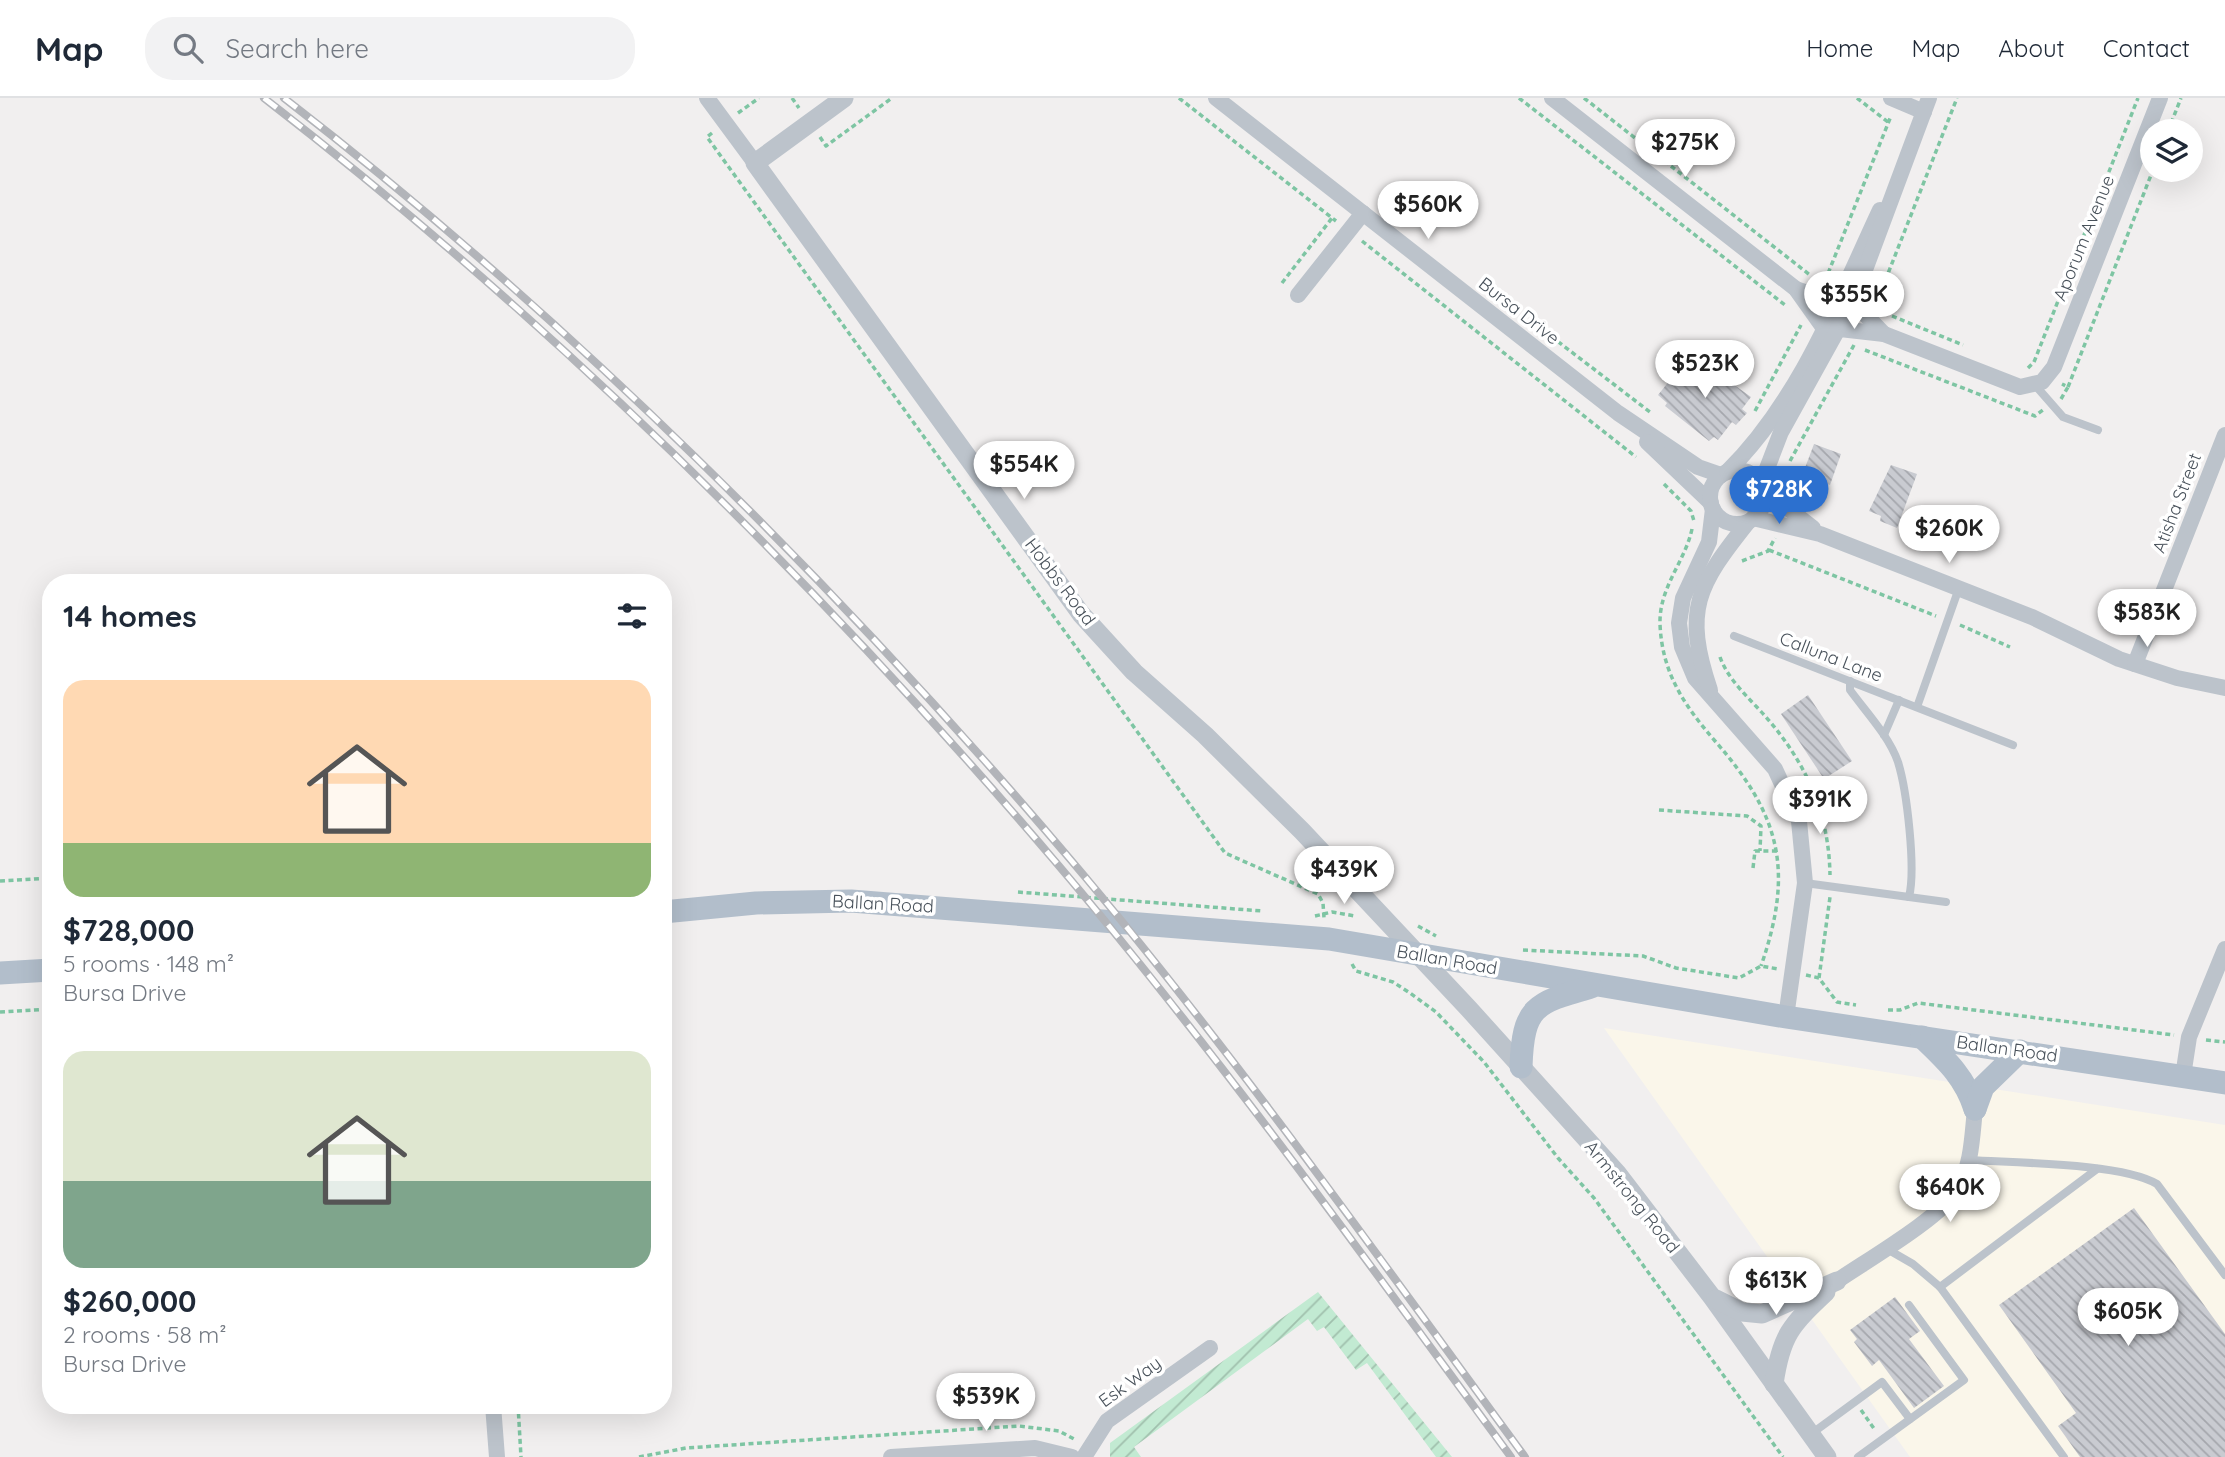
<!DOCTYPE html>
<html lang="en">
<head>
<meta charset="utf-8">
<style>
	:root { --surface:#fff; --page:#f2f2f3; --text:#1f2937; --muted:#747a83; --line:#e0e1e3; --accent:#2c70cf }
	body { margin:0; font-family:Quicksand,sans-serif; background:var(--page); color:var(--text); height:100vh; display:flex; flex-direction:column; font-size:26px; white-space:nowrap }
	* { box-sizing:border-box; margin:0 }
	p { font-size:23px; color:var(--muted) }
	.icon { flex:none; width:38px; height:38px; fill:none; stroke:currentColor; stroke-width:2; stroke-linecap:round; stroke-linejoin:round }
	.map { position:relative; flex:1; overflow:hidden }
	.drawer { position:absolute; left:42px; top:476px; width:630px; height:840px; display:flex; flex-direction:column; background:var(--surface); border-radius:28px; box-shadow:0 7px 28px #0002 }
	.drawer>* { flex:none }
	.tools { position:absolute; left:2140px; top:21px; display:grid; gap:14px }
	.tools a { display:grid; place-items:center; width:63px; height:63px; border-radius:50%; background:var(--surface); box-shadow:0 7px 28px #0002; font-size:35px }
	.price { position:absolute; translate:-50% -60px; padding:0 16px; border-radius:24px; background:#fff; color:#222; font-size:23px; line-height:46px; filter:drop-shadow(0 2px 4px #0008) }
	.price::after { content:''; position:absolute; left:50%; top:42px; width:21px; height:16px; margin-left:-10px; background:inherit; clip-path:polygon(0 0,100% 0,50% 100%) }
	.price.current { background:var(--accent); color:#fff }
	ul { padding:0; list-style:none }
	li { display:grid; align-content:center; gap:14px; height:371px; padding:0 21px }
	li span { display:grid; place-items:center; height:217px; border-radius:21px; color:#555 }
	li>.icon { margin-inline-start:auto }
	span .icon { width:126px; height:126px; fill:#fffc; stroke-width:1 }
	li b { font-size:30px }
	h2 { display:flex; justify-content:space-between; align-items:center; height:84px; padding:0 21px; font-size:30px }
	header { display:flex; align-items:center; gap:42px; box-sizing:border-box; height:98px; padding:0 35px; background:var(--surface); border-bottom:2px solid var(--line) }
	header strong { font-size:33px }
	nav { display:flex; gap:38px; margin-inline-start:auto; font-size:24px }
	.search { width:490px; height:63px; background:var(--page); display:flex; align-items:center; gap:18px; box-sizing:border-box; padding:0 24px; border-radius:28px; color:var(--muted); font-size:26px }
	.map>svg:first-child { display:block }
	.commercial { fill:#faf6ea }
	.garden { fill:url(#garden-furrows) }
	.building { fill:url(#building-back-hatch) }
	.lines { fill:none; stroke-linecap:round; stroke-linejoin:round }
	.path { stroke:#7ec5a3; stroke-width:3.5; stroke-dasharray:5 3.5; stroke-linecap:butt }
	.service { stroke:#bcc3cb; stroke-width:8 }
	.minor { stroke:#bcc3cb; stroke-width:16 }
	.tertiary { stroke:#bcc3cb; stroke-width:19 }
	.primary { stroke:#b2becb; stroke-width:23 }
	.rail-casing { stroke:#b2b4b9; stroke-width:8 }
	.rail { stroke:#fff; stroke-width:5; stroke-dasharray:16; stroke-linecap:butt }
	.labels { text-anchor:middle; stroke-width:7; stroke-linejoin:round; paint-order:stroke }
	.street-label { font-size:18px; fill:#49525b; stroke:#fff }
</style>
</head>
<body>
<header>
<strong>Map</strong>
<div class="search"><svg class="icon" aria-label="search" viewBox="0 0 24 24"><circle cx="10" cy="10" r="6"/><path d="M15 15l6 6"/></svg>Search here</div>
<nav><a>Home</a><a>Map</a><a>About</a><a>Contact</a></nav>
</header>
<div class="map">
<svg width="2225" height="1359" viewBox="0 0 2225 1359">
	<defs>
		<pattern id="garden-furrows" width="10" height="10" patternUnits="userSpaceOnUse" patternTransform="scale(1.75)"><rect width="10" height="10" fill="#c2ead2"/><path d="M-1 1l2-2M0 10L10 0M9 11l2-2" fill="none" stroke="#a0c0ad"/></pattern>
		<pattern id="building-back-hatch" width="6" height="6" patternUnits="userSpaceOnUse" patternTransform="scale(1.75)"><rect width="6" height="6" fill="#c9cbd1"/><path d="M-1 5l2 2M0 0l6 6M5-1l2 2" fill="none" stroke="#a5a7ad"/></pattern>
	</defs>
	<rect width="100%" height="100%" fill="#f1efef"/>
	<path class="commercial" d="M 1604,930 L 2225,1027 L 2225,1359 L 1910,1359 Z"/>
	<path class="garden" d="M 1318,1194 L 1452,1359 L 1436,1359 L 1367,1265 L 1356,1272 L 1324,1229 L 1317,1233 L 1308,1221 L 1134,1349 L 1141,1359 L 1110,1359 L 1110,1345 Z"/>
	<g class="building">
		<path d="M 1694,258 L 1751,299 L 1742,311 L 1747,315 L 1736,327 L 1732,324 L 1718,342 L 1714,339 L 1709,343 L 1665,308 L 1667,305 L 1658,297 L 1670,282 L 1674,285 Z"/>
		<path d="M 1814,346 L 1841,356 L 1830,387 L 1821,384 L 1818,391 L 1800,383 Z"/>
		<path d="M 1891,367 L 1917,376 L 1897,430 L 1880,423 L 1881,418 L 1869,413 Z"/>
		<path d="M 1808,597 L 1852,663 L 1824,681 L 1781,616 Z"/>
		<path d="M 2134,1110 L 2225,1236 L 2225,1359 L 2080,1359 L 2058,1328 L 2076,1315 L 1999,1207 Z"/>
		<path d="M 1895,1199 L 1920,1233 L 1909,1241 L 1944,1288 L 1914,1310 L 1879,1262 L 1872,1268 L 1854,1244 L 1857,1241 L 1850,1232 Z"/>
	</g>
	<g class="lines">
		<g class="path">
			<path d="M 792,0 L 799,10"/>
			<path d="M 1179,0 L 1336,123"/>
			<path d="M 1519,0 L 1785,207"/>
			<path d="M 1584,0 L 1810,177"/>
			<path d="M 1857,0 L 1888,24"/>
			<path d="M 738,15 L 759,0"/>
			<path d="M 2168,33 L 2181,0"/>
			<path d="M 712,35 L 707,39 L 1225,755 L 1318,796 L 1323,805 L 1324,820"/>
			<path d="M 820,39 L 826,48 L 892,0"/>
			<path d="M 1362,143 L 1636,359"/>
			<path d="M 1825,183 L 1891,18"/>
			<path d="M 1282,185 L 1332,120"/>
			<path d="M 1876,206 L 1957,0"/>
			<path d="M 1892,218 L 1963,247"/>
			<path d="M 1531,223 L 1650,314"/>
			<path d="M 1865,252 L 2035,318 L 2043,312"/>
			<path d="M 2028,270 L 2034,264 L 2138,0"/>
			<path d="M 2068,289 L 2153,72"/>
			<path d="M 2061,301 L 2068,289 L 2062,286"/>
			<path d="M 1755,313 L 1801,227"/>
			<path d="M 1790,363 L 1854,247"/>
			<path d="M 1664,386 L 1691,413 L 1694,423"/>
			<path d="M 1692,431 C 1685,464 1659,489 1660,526 C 1662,575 1684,607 1715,643 C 1781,718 1794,773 1761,868"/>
			<path d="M 1769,452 L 1936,518"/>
			<path d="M 1742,463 L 1768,453 L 1775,440"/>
			<path d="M 1960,527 L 2010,549"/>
			<path d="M 1720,559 C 1728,582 1750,601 1766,619 C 1806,665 1829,715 1830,777"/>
			<path d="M 1659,712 L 1747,718 L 1761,728 L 1760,753"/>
			<path d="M 1753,770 L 1755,753 L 1777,753"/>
			<path d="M 0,783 L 51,780"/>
			<path d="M 1018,794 L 1262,813"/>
			<path d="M 1315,818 L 1332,814 L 1355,818"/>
			<path d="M 1418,828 L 1436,838"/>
			<path d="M 1523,852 L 1643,858 L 1676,870 L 1739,880 L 1761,868 L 1778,871"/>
			<path d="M 1352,866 L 1356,873 L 1393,884 L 1410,895 L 1436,914 L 1484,964 L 1558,1060 L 1594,1100 L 1783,1359"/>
			<path d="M 1806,877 L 1819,880 L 1837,904 L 1856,907"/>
			<path d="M 1819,880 L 1830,799"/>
			<path d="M 1888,912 L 1900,912 L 1918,905 L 2174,937"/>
			<path d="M 0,914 L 51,911"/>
			<path d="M 2206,942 L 2225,944"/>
			<path d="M 518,1307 L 521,1359"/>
			<path d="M 1861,1312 L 1875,1332"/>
			<path d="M 639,1359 L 686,1350 L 1019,1328 L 1059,1333 L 1074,1341"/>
		</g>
		<g class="service">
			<path d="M 2035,287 L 2063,319 L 2098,332"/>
			<path d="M 1734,538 L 2013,647"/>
			<path d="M 1850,583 L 1850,592 C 1866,614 1889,638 1898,664 C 1907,693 1916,771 1909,799"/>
			<path d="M 1917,609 L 1959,490"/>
			<path d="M 1884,637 L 1899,602"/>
			<path d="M 1805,785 L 1946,804"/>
			<path d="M 1970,1062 C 2015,1065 2122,1065 2157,1086 L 2225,1177"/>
			<path d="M 1887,1151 L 1913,1166 L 1940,1189 L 2064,1359"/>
			<path d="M 1940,1189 L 2097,1071"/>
			<path d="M 1811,1336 L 1882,1284 L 1910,1321"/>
			<path d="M 1858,1359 L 1964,1282 L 1909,1207"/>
		</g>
		<g class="minor">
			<path d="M 707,0 L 755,65"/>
			<path d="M 1216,0 L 1618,315 L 1698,369 L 1721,377"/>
			<path d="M 1552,0 L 1796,191 L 1823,229"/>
			<path d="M 1891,0 L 1924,14"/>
			<path d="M 1796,191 L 1817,198 L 1839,199"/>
			<path d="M 1298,197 L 1363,115"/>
			<path d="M 1853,204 L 1884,236"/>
			<path d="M 1840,231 L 1884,236 L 2020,289 L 2042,284 L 2054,269 L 2160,0"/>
			<path d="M 1647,344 L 1711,405"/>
			<circle cx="1737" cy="399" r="27"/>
			<path d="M 1727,374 C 1799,303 1838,202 1880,112"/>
			<path d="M 1761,386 L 1781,334 L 1853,204 L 1929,0"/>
			<path d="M 1763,391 L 1813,430"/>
			<path d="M 1713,411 L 1709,444 L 1683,500 L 1679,525 L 1682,549 L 1695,580 L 1775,671 L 1799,723 L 1805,785 L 1786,919"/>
			<path d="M 1753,420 L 1820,436 L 2032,519 L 2119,561 L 2177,580 L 2225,590"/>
			<path d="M 2135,566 L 2225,337"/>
			<path d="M 1710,592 C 1683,512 1697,488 1748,424"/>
			<path d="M 2183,978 L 2189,939 L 2225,851"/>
			<path d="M 1837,1183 C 1866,1163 1942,1119 1958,1091 C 1972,1066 1972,1039 1975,1011"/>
			<path d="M 493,1307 L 497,1359"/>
			<path d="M 891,1359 L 1035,1350 L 1072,1359"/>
			<path d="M 1084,1359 L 1107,1323 L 1210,1250"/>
		</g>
		<g class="tertiary">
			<path d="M 844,0 L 755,65 L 1081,516 L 1134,574 L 1205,637 L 1302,733 L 1469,911 L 1617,1075 L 1712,1199 L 1827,1359"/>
			<path d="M 1716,1201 L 1742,1214 L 1762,1216 L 1837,1183"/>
			<path d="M 1774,1286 C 1781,1237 1791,1227 1826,1194"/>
		</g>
		<g class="primary">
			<path d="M 663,814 L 756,805 L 851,803 L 1329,841 L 1786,919 L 2225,985"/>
			<path d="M 0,875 L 51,872"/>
			<path d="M 1922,939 C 1946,962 1965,979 1975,1011"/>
			<path d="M 1521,969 C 1523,908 1535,905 1591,889"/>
			<path d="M 1975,1011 L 1983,989 L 2020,953"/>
		</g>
		<g class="rail-casing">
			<g id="rail">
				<path d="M 264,0 C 555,225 821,488 1059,768 C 1219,957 1364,1159 1511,1359"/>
				<path d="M 284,0 C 569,220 837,487 1070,761 C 1232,952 1377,1157 1525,1359"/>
			</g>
		</g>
		<use href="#rail" class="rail"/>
	</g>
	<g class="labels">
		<g class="street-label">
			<text transform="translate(2084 140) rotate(-68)" y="6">Aporum Avenue</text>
			<text transform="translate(1519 213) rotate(38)" y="6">Bursa Drive</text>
			<text transform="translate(2177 405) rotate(-69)" y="6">Atisha Street</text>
			<text transform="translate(1060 484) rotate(53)" y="6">Hobbs Road</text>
			<text transform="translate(1831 559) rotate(21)" y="6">Calluna Lane</text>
			<text transform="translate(883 806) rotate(3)" y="6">Ballan Road</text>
			<text transform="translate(1447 862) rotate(10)" y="6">Ballan Road</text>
			<text transform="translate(2007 951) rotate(8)" y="6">Ballan Road</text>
			<text transform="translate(1632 1099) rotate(51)" y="6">Armstrong Road</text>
			<text transform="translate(1130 1284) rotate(-36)" y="6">Esk Way</text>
		</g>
	</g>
</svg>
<div class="tools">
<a><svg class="icon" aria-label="layers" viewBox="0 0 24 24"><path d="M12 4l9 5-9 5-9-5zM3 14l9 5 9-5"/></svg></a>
</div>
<b class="price" style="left:1685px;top:81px">$275K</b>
<b class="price" style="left:1428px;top:143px">$560K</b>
<b class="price" style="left:1854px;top:233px">$355K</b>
<b class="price" style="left:1705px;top:302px">$523K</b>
<b class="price" style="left:1024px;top:403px">$554K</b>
<b class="price current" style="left:1779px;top:428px">$728K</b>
<b class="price" style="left:1949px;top:467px">$260K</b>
<b class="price" style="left:2147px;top:551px">$583K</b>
<b class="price" style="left:1820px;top:738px">$391K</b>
<b class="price" style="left:1344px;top:808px">$439K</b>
<b class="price" style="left:1950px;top:1126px">$640K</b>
<b class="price" style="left:1776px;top:1219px">$613K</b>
<b class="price" style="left:2128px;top:1250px">$605K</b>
<b class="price" style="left:986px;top:1335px">$539K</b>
<section class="drawer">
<h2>14 homes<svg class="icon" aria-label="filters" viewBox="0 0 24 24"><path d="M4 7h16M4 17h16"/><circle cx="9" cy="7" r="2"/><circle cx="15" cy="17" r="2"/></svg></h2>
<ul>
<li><span style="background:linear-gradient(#ffd9b3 75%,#8fb573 0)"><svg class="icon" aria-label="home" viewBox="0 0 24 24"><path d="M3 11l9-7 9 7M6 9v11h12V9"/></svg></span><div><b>$728,000</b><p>5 rooms · 148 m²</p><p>Bursa Drive</p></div></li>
<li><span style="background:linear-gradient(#dfe7d0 60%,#7fa58c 0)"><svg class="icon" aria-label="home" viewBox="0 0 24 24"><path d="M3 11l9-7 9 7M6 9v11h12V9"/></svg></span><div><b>$260,000</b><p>2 rooms · 58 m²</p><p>Bursa Drive</p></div></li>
</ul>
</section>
</div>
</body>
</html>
